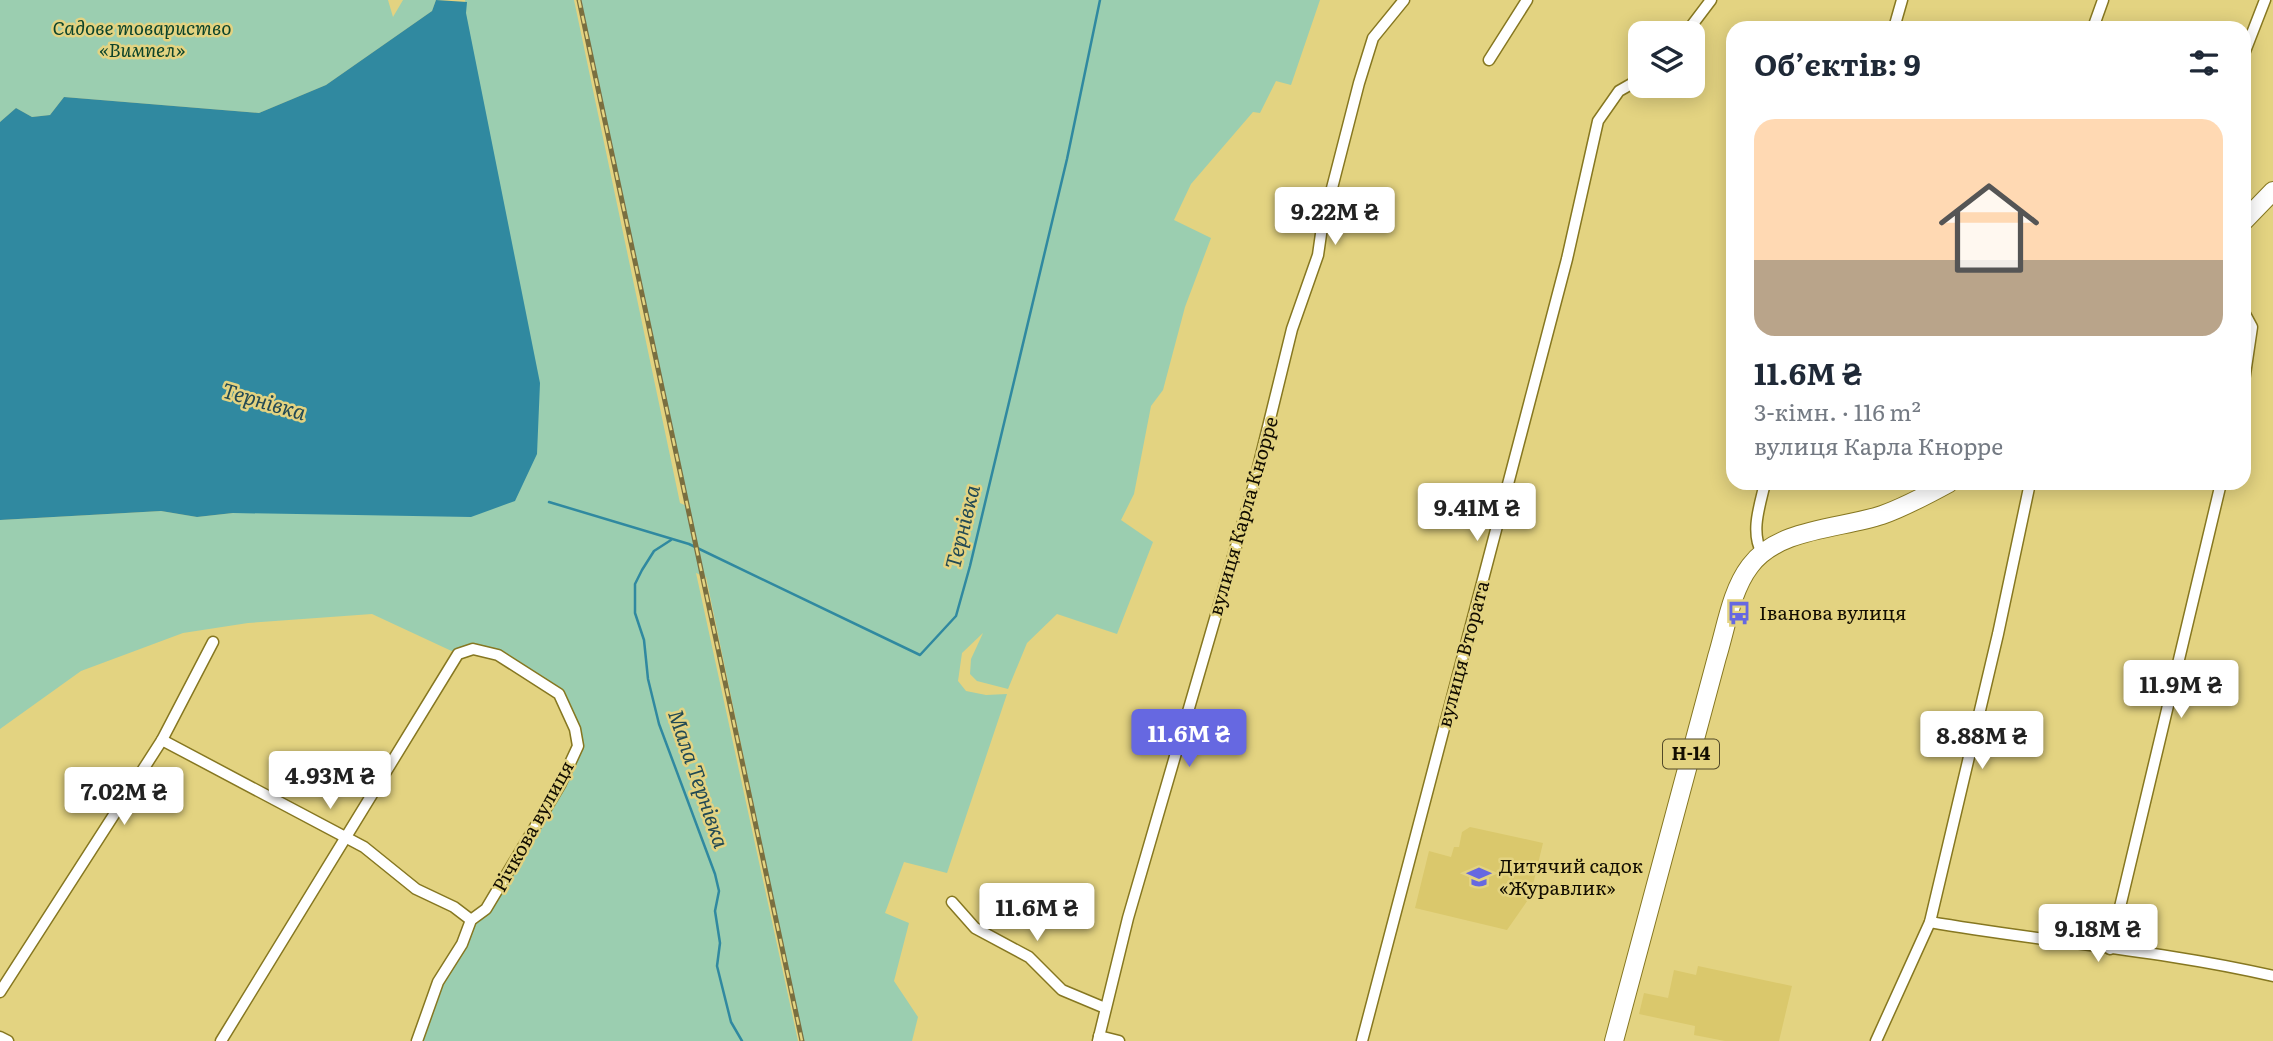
<!DOCTYPE html>
<html lang="uk">
<head>
<meta charset="utf-8">
<style>
	:root { --surface:#fff; --page:#f2f2f3; --text:#1f2937; --muted:#747a83; --accent:#6668e1 }
	body { margin:0; font-family:Literata,serif; background:var(--page); color:var(--text); height:100vh; display:flex; flex-direction:column; font-size:26px; white-space:nowrap }
	* { box-sizing:border-box; margin:0 }
	p { font-size:23px; color:var(--muted) }
	.icon { flex:none; width:38px; height:38px; fill:none; stroke:currentColor; stroke-width:2; stroke-linecap:round; stroke-linejoin:round }
	.map { position:relative; flex:1; overflow:hidden }
	.details { position:absolute; left:1726px; top:21px; width:525px; height:469px; display:flex; flex-direction:column; background:var(--surface); border-radius:21px; box-shadow:0 4px 18px #0003 }
	.details>* { flex:none }
	.controls { position:absolute; left:1628px; top:21px; display:grid; gap:14px }
	.controls a { display:grid; place-items:center; width:77px; height:77px; border-radius:14px; background:var(--surface); box-shadow:0 4px 18px #0003; font-size:35px }
	.price { position:absolute; translate:-50% -60px; padding:0 16px; border-radius:7px; background:#fff; color:#222; font-size:23px; line-height:46px; filter:drop-shadow(0 2px 4px #0008) }
	.price::after { content:''; position:absolute; left:50%; top:42px; width:21px; height:16px; margin-left:-10px; background:inherit; clip-path:polygon(0 0,100% 0,50% 100%) }
	.price.current { background:var(--accent); color:#fff }
	ul { padding:0; list-style:none }
	li { display:grid; align-content:center; gap:14px; height:371px; padding:0 28px }
	li span { display:grid; place-items:center; height:217px; border-radius:21px; color:#555 }
	li>.icon { margin-inline-start:auto }
	span .icon { width:126px; height:126px; fill:#fffc; stroke-width:1 }
	li b { font-size:30px }
	h2 { display:flex; justify-content:space-between; align-items:center; height:84px; padding:0 28px; font-size:30px }
	.map>svg:first-child { display:block }
	.built { fill:#dac86c }
	.green { fill:#9bceb0 }
	.water { fill:#3089a0 }
	.lines { fill:none; stroke-linecap:round; stroke-linejoin:round }
	.stream { stroke:#3089a0; stroke-width:2.5 }
	.street-casing { stroke:#867721; stroke-width:13 }
	.primary-casing { stroke:#867721; stroke-width:20 }
	.street { stroke:#fff; stroke-width:10 }
	.primary { stroke:#fff; stroke-width:18 }
	.rail-casing { stroke:#7a6f40; stroke-width:5 }
	.rail { stroke:#e3d381; stroke-width:2.5; stroke-dasharray:8; stroke-linecap:butt }
	.labels { text-anchor:middle; stroke-width:5; stroke-linejoin:round; paint-order:stroke }
	.shield { fill:#e3d381; stroke:#514827; stroke-width:2 }
	.shield-label { font-size:18px; font-weight:bold; fill:#120d00 }
	.park-label { font-size:19px; font-style:italic; fill:#0d442b; stroke:#e3d381 }
	.street-label { font-size:19px; fill:#120d00; stroke:#e3d381 }
	.poi-label { font-size:19px; fill:#120d00; stroke:#e3d381; text-anchor:start }
	.water-label { font-size:21px; font-style:italic; fill:#224954; stroke:#e3d381 }
</style>
</head>
<body>
<div class="map">
<svg width="2273" height="1041" viewBox="0 0 2273 1041">
	<rect width="100%" height="100%" fill="#e3d381"/>
	<g class="built">
		<path d="M 1470,827 L 1543,843 L 1530,897 L 1507,930 L 1415,908 L 1429,851 L 1451,857 L 1454,847 L 1459,847 L 1462,832 Z"/>
		<path d="M 1698,966 L 1792,986 L 1779,1041 L 1725,1041 L 1694,1035 L 1695,1026 L 1639,1014 L 1644,993 L 1668,998 L 1674,970 L 1696,975 Z"/>
	</g>
	<g class="green">
		<path d="M 0,0 L 388,0 L 393,17 L 403,0 L 436,0 L 432,11 L 326,85 L 259,113 L 64,97 L 50,115 L 32,117 L 16,108 L 0,122 Z"/>
		<path d="M 465,0 L 574,0 L 680,503 L 689,507 L 580,0 L 1320,0 L 1291,85 L 1276,81 L 1260,113 L 1253,112 L 1191,184 L 1174,220 L 1211,238 L 1185,307 L 1163,390 L 1151,406 L 1134,494 L 1121,520 L 1153,542 L 1117,634 L 1057,614 L 1027,643 L 1008,689 L 977,681 L 970,674 L 971,659 L 983,633 L 962,653 L 958,681 L 966,691 L 986,695 L 1007,694 L 947,873 L 904,862 L 885,913 L 909,923 L 894,981 L 918,1017 L 912,1041 L 803,1041 L 706,577 L 696,573 L 798,1041 L 420,1041 L 431,1006 L 473,923 L 575,765 L 570,708 L 498,653 L 458,654 L 372,614 L 248,623 L 183,633 L 81,671 L 0,729 L 0,520 L 161,511 L 197,517 L 233,513 L 466,13 Z"/>
	</g>
	<path class="water" d="M 436,0 L 467,2 L 466,13 L 540,383 L 537,454 L 515,501 L 471,517 L 233,513 L 197,517 L 161,511 L 0,520 L 0,122 L 16,108 L 32,117 L 50,115 L 64,97 L 259,113 L 326,85 L 432,11 Z"/>
	<g class="lines">
		<g class="stream">
			<path d="M 549,502 L 689,544 L 920,655 L 956,616 L 970,566 L 1067,159 L 1100,0"/>
			<path d="M 671,540 L 654,551 L 642,570 L 635,584 L 635,613 L 644,640 L 648,679 L 659,724 L 715,874 L 719,891 L 715,911 L 720,943 L 717,966 L 731,1022 L 742,1041"/>
		</g>
		<g class="street-casing">
			<g id="street">
				<path d="M 1894,28 L 1902,0"/>
				<path d="M 2093,28 L 2103,0"/>
				<path d="M 1686,33 L 1711,0"/>
				<path d="M 2244,54 L 2265,0"/>
				<path d="M 1489,60 L 1527,0"/>
				<path d="M 2244,312 L 2252,327 L 2244,381"/>
				<path d="M 1762,553 C 1750,532 1760,505 1765,483"/>
				<path d="M 162,740 L 364,847 L 416,889 L 454,907 L 471,920"/>
				<path d="M 952,902 L 975,928 L 1029,957 L 1062,990 L 1105,1008"/>
				<path d="M 1930,922 C 2044,942 2161,950 2273,976"/>
				<path d="M 2110,949 L 2221,483"/>
				<path d="M 0,992 L 162,740 L 213,642"/>
				<path d="M 1099,1036 L 1119,1041"/>
				<path d="M 0,1037 L 8,1041"/>
				<path d="M 221,1041 L 458,654 L 473,649 L 498,655 L 559,694 L 575,729 L 578,746 L 560,785 L 486,909 L 471,920 L 462,944 L 438,982 L 417,1041"/>
				<path d="M 1098,1041 L 1128,918 L 1253,488 L 1292,329 L 1318,255 L 1322,227 L 1359,83 L 1373,38 L 1404,0"/>
				<path d="M 1362,1041 L 1567,259 L 1598,121 L 1619,91 L 1640,79"/>
				<path d="M 1876,1041 L 1930,922 L 1998,634 L 2030,483"/>
			</g>
		</g>
		<g class="primary-casing">
			<g id="primary">
				<path d="M 2244,221 L 2273,191"/>
				<path d="M 1614,1041 L 1717,657 C 1726,628 1731,591 1750,566 C 1778,528 1840,529 1882,515 C 1905,507 1927,495 1949,483"/>
			</g>
		</g>
		<use href="#street" class="street"/>
		<use href="#primary" class="primary"/>
		<g class="rail-casing">
			<path id="rail" d="M 579,0 L 802,1041"/>
		</g>
		<use href="#rail" class="rail"/>
	</g>
	<defs>
		<g id="bus-bare" transform="scale(1.89)"><path d="M-5-6H5V4H4V6H2V4H-2V6H-4V4H-5ZM-3.5-4V0h7V-4ZM-3.5 1.2v1.5H-2V1.2ZM2 1.2v1.5H3.5V1.2Z" fill="#6668e1" stroke="#e3d381" stroke-width="2.5" paint-order="stroke"/></g>
		<g id="school-bare" transform="scale(1.89)"><path d="M0-5L7-2L0 1L-7-2ZM-4 1L0 2.5L4 1V4Q0 6-4 4Z" fill="#6668e1" stroke="#e3d381" stroke-width="2.5" paint-order="stroke"/></g>
	</defs>
	<g fill-rule="evenodd">
		<use href="#bus-bare" x="1739" y="613"/>
		<use href="#school-bare" x="1479" y="877"/>
	</g>
	<g class="labels">
		<rect class="shield" x="1663" y="739.5" width="56" height="29" rx="5"/>
		<g class="shield-label">
			<text x="1691" y="760">Н-14</text>
		</g>
		<g class="park-label">
			<text x="142" y="35">Садове товариство<tspan x="142" dy="22">«Вимпел»</tspan></text>
		</g>
		<g class="street-label">
			<text transform="translate(1243 516) rotate(-74)" y="7">вулиця Карла Кнорре</text>
			<text transform="translate(1463 654) rotate(-75)" y="7">вулиця Втората</text>
			<text transform="translate(533 826) rotate(-61)" y="7">Річкова вулиця</text>
		</g>
		<g class="poi-label">
			<text x="1759" y="620">Іванова вулиця</text>
			<text x="1499" y="873">Дитячий садок<tspan x="1499" dy="22">«Журавлик»</tspan></text>
		</g>
		<g class="water-label">
			<text transform="translate(264 402) rotate(16)" y="7">Тернівка</text>
			<text transform="translate(963 527) rotate(-76)" y="7">Тернівка</text>
			<text transform="translate(698 779) rotate(71)" y="7">Мала Тернівка</text>
		</g>
	</g>
</svg>
<div class="controls">
<a><svg class="icon" aria-label="layers" viewBox="0 0 24 24"><path d="M12 4l9 5-9 5-9-5zM3 14l9 5 9-5"/></svg></a>
</div>
<b class="price" style="left:1335px;top:247px">9.22M ₴</b>
<b class="price" style="left:1477px;top:543px">9.41M ₴</b>
<b class="price" style="left:2181px;top:720px">11.9M ₴</b>
<b class="price current" style="left:1189px;top:769px">11.6M ₴</b>
<b class="price" style="left:1982px;top:771px">8.88M ₴</b>
<b class="price" style="left:330px;top:811px">4.93M ₴</b>
<b class="price" style="left:124px;top:827px">7.02M ₴</b>
<b class="price" style="left:1037px;top:943px">11.6M ₴</b>
<b class="price" style="left:2098px;top:964px">9.18M ₴</b>
<section class="details">
<h2>Об’єктів: 9<svg class="icon" aria-label="filters" viewBox="0 0 24 24"><path d="M4 7h16M4 17h16"/><circle cx="9" cy="7" r="2"/><circle cx="15" cy="17" r="2"/></svg></h2>
<ul>
<li><span style="background:linear-gradient(#ffd9b3 65%,#b9a48a 0)"><svg class="icon" aria-label="home" viewBox="0 0 24 24"><path d="M3 11l9-7 9 7M6 9v11h12V9"/></svg></span><div><b>11.6M ₴</b><p>3-кімн. · 116 m²</p><p>вулиця Карла Кнорре</p></div></li>
</ul>
</section>
</div>
</body>
</html>
